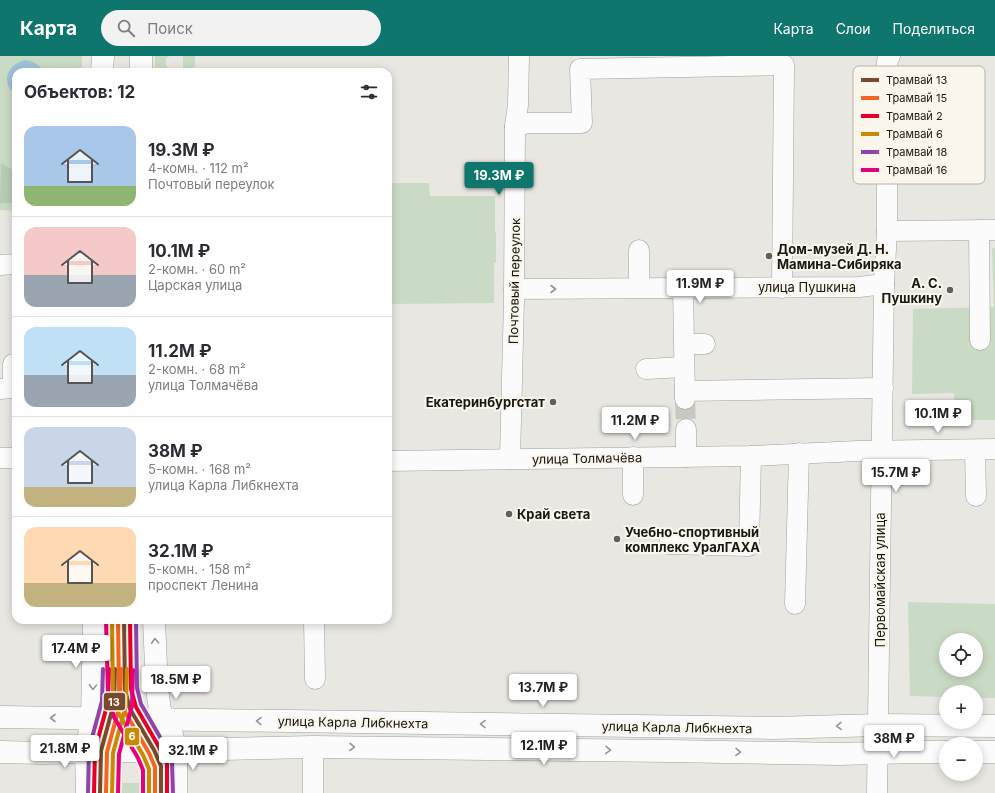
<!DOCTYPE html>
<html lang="ru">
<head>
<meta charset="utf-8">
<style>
	:root { --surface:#fff; --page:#f2f2f3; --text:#2b2b33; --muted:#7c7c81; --line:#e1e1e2; --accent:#0f766e }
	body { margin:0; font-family:Inter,sans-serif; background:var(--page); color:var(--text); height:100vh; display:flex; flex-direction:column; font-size:15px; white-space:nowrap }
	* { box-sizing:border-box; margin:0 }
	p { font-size:13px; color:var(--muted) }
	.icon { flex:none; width:22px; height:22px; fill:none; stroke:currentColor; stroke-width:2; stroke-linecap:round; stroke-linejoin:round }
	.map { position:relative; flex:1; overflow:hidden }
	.sheet { position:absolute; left:12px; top:12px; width:380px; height:556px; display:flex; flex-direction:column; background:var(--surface); border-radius:12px; box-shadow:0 2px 10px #0003 }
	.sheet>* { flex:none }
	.controls { position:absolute; left:939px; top:577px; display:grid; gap:8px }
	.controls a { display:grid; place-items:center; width:44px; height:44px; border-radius:50%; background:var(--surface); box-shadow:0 2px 10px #0003; font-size:20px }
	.price { position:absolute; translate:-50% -34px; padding:0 9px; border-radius:4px; background:#fff; color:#222; font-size:13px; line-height:26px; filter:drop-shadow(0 1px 2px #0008) }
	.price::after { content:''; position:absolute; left:50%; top:24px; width:12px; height:9px; margin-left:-6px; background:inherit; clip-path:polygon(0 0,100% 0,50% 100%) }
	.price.on { background:var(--accent); color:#fff }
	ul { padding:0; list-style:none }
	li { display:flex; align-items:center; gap:12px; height:100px; padding:0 12px }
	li+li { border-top:1px solid var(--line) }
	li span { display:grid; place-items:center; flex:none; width:112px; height:80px; border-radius:12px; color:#555 }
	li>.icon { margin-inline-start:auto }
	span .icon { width:48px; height:48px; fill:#fffc; stroke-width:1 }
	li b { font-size:17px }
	h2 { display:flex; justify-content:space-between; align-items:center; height:48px; padding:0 12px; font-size:17px }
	header { display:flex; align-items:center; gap:24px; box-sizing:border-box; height:56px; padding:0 20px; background:var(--accent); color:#fff }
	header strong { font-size:19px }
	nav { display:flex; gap:22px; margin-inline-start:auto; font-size:14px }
	.search { width:280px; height:36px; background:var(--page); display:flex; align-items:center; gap:10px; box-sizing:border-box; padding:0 14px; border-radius:22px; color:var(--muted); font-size:15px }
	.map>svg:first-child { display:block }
	.green { fill:#cadbc5; fill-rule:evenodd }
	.forest { fill:#b8ccb4 }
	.water { fill:#a0c3d8 }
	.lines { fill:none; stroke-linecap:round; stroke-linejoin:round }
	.minor-tunnel { stroke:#c9c8c3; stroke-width:20; stroke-dasharray:20 10; stroke-linecap:butt }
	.minor-casing { stroke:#a0a09b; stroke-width:21 }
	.major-casing { stroke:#a0a09b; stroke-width:23 }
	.minor { stroke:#fcfbfb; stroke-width:20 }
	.major { stroke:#fcfbfb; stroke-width:22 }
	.tram-1-casing { stroke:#faf6eb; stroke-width:7 }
	.tram-2-casing { stroke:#faf6eb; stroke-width:7 }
	.tram-3-casing { stroke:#faf6eb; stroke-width:7 }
	.tram-4-casing { stroke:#faf6eb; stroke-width:7 }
	.tram-5-casing { stroke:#faf6eb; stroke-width:7 }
	.tram-6-casing { stroke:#faf6eb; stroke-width:7 }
	.tram-1 { stroke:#7a4b2a; stroke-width:4 }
	.tram-2 { stroke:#f26522; stroke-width:4 }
	.tram-3 { stroke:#e4002b; stroke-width:4 }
	.tram-4 { stroke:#ca8904; stroke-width:4 }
	.tram-5 { stroke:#8e44ad; stroke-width:4 }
	.tram-6 { stroke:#e5007d; stroke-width:4 }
	.oneway { stroke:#959493 }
	.poi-dot { fill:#61605b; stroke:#faf6eb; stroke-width:1.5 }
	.labels { text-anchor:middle; stroke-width:4; stroke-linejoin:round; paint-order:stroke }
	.poi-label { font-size:13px; font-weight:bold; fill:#181713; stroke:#faf6eb; text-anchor:start }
	.street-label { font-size:13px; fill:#181713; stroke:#faf6eb }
	.key { fill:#faf6eb; stroke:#b6b3aa; stroke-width:1 }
	.key-label { font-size:11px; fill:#181713 }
	.line-badge { stroke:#faf6eb; stroke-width:1.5 }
	.badge-label { font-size:11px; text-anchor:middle; font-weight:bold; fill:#fff }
</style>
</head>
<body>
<header>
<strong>Карта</strong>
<div class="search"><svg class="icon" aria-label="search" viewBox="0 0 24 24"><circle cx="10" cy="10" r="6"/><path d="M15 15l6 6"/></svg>Поиск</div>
<nav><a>Карта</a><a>Слои</a><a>Поделиться</a></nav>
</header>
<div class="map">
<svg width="995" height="737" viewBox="0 0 995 737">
	<rect width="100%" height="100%" fill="#e8e7e2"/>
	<g class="green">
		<path d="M 0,0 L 82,0 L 82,16 L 16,16 L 16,155 L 0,154 Z"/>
		<path d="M 155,0 L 170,0 L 166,2 L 166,10 L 171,14 L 171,16 L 155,16 Z"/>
		<rect x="183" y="0" width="12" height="16"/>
		<path d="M 388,127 L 429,127 L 430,140 L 495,140 L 495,176 L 496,177 L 496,207 L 494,207 L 494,247 L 388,248 Z"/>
		<path d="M 992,192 L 995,192 L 995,364 L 954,364 L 954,337 L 912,338 L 913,253 L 994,251 Z"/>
		<path d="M 908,546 L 995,548 L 995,642 L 976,642 L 976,636 L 946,636 L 946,641 L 910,640 ZM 946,584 L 976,584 L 976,614 L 946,614 Z"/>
		<path d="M 106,727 L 157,727 L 157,737 L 107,737 Z"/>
	</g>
	<path class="forest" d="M 1,107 L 16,116 L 16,147 L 0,147 Z"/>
	<path class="water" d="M 25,4 C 33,5 40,8 43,16 L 16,16 L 16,39 C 0,27 7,8 25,4 Z"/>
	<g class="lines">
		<path class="minor-tunnel" d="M 685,343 L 686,373"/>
		<g class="minor-casing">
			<g id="minor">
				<path d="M 515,70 L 529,67 L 582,67 L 580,13 L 784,9 L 782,232"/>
				<path d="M 887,78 L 947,77"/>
				<path d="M 979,174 L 980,284"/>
				<path d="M 887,175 L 995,174"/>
				<path d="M 0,209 L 16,208"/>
				<path d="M 639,232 L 639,194"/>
				<path d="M 683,232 L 685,343"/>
				<path d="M 514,233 L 859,231 L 884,228"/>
				<path d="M 685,288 L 705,288"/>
				<path d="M 646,313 L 684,311"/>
				<path d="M 0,333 L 13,332 L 13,308"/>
				<path d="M 685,335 L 883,332"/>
				<path d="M 686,373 L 686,401"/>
				<path d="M 975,394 L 976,440"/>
				<path d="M 0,402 L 16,402"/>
				<path d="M 510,403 L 514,244 L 515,70 L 518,49 L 519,0"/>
				<path d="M 388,405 L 751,400 L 858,395 L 995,393"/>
				<path d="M 633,439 L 633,401"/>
				<path d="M 669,488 L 749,490 L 751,400"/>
				<path d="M 795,548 L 799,397"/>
				<path d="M 314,564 L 315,623"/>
				<path d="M 313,737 L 313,691"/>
				<path d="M 877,737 L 884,228 L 887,175 L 887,5 L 890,0"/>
			</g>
		</g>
		<g class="major-casing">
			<g id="major">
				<path d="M 141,0 L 141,16"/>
				<path d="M 102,16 L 103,0"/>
				<path d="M 154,564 L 157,633 L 160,654 L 172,679 L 176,694 L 176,737"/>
				<path d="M 0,661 L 774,672 L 878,669 L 995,670"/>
				<path d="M 0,696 L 43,697 L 313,691 L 670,695 L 840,698 L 915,696 L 946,696"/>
				<path d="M 976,696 L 995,696"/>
				<path d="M 87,737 L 86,696 L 92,663 L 94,564"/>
			</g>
		</g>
		<use href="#minor" class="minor"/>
		<use href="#major" class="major"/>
		<g class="tram-1-casing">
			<g id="tram-1">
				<path d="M 124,564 L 125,634 L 130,653 L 154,694 L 161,710 L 161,737"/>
				<path d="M 100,737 L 101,695 L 114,647 L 115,613"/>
			</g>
		</g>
		<g class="tram-2-casing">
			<g id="tram-2">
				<path d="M 118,564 L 119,636 L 125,656 L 149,697 L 155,711 L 155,737"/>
				<path d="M 106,737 L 107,696 L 120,648 L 121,613"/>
			</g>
		</g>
		<g class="tram-3-casing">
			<g id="tram-3">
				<path d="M 130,564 L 131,633 L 136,651 L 159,691 L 167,708 L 167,737"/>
				<path d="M 94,737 L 95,694 L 108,646 L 109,613"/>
			</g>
		</g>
		<g class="tram-4-casing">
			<g id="tram-4">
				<path d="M 112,564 L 113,637 L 119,658 L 143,699 L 149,713 L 149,737"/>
				<path d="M 112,737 L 113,697 L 126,649 L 127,613"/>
			</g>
		</g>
		<g class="tram-5-casing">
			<g id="tram-5">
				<path d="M 136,564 L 137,632 L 141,648 L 164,688 L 172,706 L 173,737"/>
				<path d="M 88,737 L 89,693 L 102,645 L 103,613"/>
			</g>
		</g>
		<g class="tram-6-casing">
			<g id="tram-6">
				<path d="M 106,564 L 108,639 L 114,661 L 138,702 L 143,714 L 143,737"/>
				<path d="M 118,737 L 119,698 L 132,650 L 133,614"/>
			</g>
		</g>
		<use href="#tram-1" class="tram-1"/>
		<use href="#tram-2" class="tram-2"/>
		<use href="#tram-3" class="tram-3"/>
		<use href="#tram-4" class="tram-4"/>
		<use href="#tram-5" class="tram-5"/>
		<use href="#tram-6" class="tram-6"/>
	</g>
	<defs><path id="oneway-chevron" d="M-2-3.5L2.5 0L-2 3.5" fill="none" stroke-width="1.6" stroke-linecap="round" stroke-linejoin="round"/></defs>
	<g class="oneway">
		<use href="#oneway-chevron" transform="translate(553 233)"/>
		<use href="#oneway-chevron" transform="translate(155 585) rotate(-93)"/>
		<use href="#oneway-chevron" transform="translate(93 631) rotate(91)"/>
		<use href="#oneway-chevron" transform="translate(53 662) rotate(-180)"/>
		<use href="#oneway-chevron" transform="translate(259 665) rotate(-179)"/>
		<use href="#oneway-chevron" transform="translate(483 668) rotate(-179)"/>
		<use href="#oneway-chevron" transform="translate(839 670) rotate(178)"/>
		<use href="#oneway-chevron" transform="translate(352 691) rotate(1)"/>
		<use href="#oneway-chevron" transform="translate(608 694) rotate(1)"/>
		<use href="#oneway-chevron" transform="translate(738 696) rotate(1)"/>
	</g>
	<g class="poi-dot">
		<circle cx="769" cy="200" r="4"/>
		<circle cx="950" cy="234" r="4"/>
		<circle cx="553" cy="346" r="4"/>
		<circle cx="509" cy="458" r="4"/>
		<circle cx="617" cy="483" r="4"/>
	</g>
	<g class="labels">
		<g class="poi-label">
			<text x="777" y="198">Дом-музей Д. Н.<tspan x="777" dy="15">Мамина-Сибиряка</tspan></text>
			<text x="942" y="232" text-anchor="end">А. С.<tspan x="942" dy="15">Пушкину</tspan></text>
			<text x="545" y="351" text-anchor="end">Екатеринбургстат</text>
			<text x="517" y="463">Край света</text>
			<text x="625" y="481">Учебно-спортивный<tspan x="625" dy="15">комплекс УралГАХА</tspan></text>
		</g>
		<g class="street-label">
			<text transform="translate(514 225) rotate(-89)" y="5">Почтовый переулок</text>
			<text x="807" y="236">улица Пушкина</text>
			<text transform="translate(587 402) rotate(-1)" y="5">улица Толмачёва</text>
			<text transform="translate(880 524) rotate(-90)" y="5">Первомайская улица</text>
			<text transform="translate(353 666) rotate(1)" y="5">улица Карла Либкнехта</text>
			<text transform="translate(677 671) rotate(1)" y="5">улица Карла Либкнехта</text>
		</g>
	</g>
	<rect x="853" y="10" width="132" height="118" rx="6" class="key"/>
	<rect x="861" y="22" width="18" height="4" fill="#7a4b2a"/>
	<rect x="861" y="40" width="18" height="4" fill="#f26522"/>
	<rect x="861" y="58" width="18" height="4" fill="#e4002b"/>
	<rect x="861" y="76" width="18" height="4" fill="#ca8904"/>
	<rect x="861" y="94" width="18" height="4" fill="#8e44ad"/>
	<rect x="861" y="112" width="18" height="4" fill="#e5007d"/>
	<g class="key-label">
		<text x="886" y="28">Трамвай 13</text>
		<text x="886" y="46">Трамвай 15</text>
		<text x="886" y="64">Трамвай 2</text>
		<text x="886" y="82">Трамвай 6</text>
		<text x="886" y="100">Трамвай 18</text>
		<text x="886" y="118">Трамвай 16</text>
	</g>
	<g class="line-badge">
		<rect x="103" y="636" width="23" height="19" rx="4" fill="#7a4b2a"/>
		<rect x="124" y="671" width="16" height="19" rx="4" fill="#ca8904"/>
	</g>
	<g class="badge-label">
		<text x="114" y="650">13</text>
		<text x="132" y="684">6</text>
	</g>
</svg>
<div class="controls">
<a><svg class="icon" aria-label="locate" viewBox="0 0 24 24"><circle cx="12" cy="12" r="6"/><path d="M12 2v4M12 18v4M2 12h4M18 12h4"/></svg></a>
<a>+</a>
<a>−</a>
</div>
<b class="price on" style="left:499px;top:140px">19.3M ₽</b>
<b class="price" style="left:700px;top:248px">11.9M ₽</b>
<b class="price" style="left:938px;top:378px">10.1M ₽</b>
<b class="price" style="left:635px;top:385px">11.2M ₽</b>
<b class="price" style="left:896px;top:437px">15.7M ₽</b>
<b class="price" style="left:76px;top:613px">17.4M ₽</b>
<b class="price" style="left:176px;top:644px">18.5M ₽</b>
<b class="price" style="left:543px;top:652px">13.7M ₽</b>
<b class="price" style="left:894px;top:703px">38M ₽</b>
<b class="price" style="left:544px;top:710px">12.1M ₽</b>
<b class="price" style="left:65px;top:713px">21.8M ₽</b>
<b class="price" style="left:193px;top:715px">32.1M ₽</b>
<section class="sheet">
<h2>Объектов: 12<svg class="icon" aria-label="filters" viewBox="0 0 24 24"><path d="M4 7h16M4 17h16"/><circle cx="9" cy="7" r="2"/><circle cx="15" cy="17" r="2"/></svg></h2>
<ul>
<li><span style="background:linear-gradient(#a9c7e8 75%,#8fb573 0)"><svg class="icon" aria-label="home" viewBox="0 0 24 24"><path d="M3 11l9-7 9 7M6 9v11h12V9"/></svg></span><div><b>19.3M ₽</b><p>4-комн. · 112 m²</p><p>Почтовый переулок</p></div></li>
<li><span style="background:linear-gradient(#f6c9c9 60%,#9aa5b1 0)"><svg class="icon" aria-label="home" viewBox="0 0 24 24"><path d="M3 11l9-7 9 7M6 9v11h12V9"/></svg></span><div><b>10.1M ₽</b><p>2-комн. · 60 m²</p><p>Царская улица</p></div></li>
<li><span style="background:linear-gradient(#bfe0f5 60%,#9aa5b1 0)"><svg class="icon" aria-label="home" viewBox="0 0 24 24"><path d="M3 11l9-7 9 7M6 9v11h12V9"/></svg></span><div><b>11.2M ₽</b><p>2-комн. · 68 m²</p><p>улица Толмачёва</p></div></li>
<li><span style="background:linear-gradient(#c9d6e8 75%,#c2b280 0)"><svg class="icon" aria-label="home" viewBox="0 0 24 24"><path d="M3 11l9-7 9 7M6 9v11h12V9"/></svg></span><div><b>38M ₽</b><p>5-комн. · 168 m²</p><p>улица Карла Либкнехта</p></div></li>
<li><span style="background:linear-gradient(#ffd9b3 70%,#c2b280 0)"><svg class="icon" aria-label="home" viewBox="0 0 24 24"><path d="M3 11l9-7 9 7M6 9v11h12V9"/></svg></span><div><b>32.1M ₽</b><p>5-комн. · 158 m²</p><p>проспект Ленина</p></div></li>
</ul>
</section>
</div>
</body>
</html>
